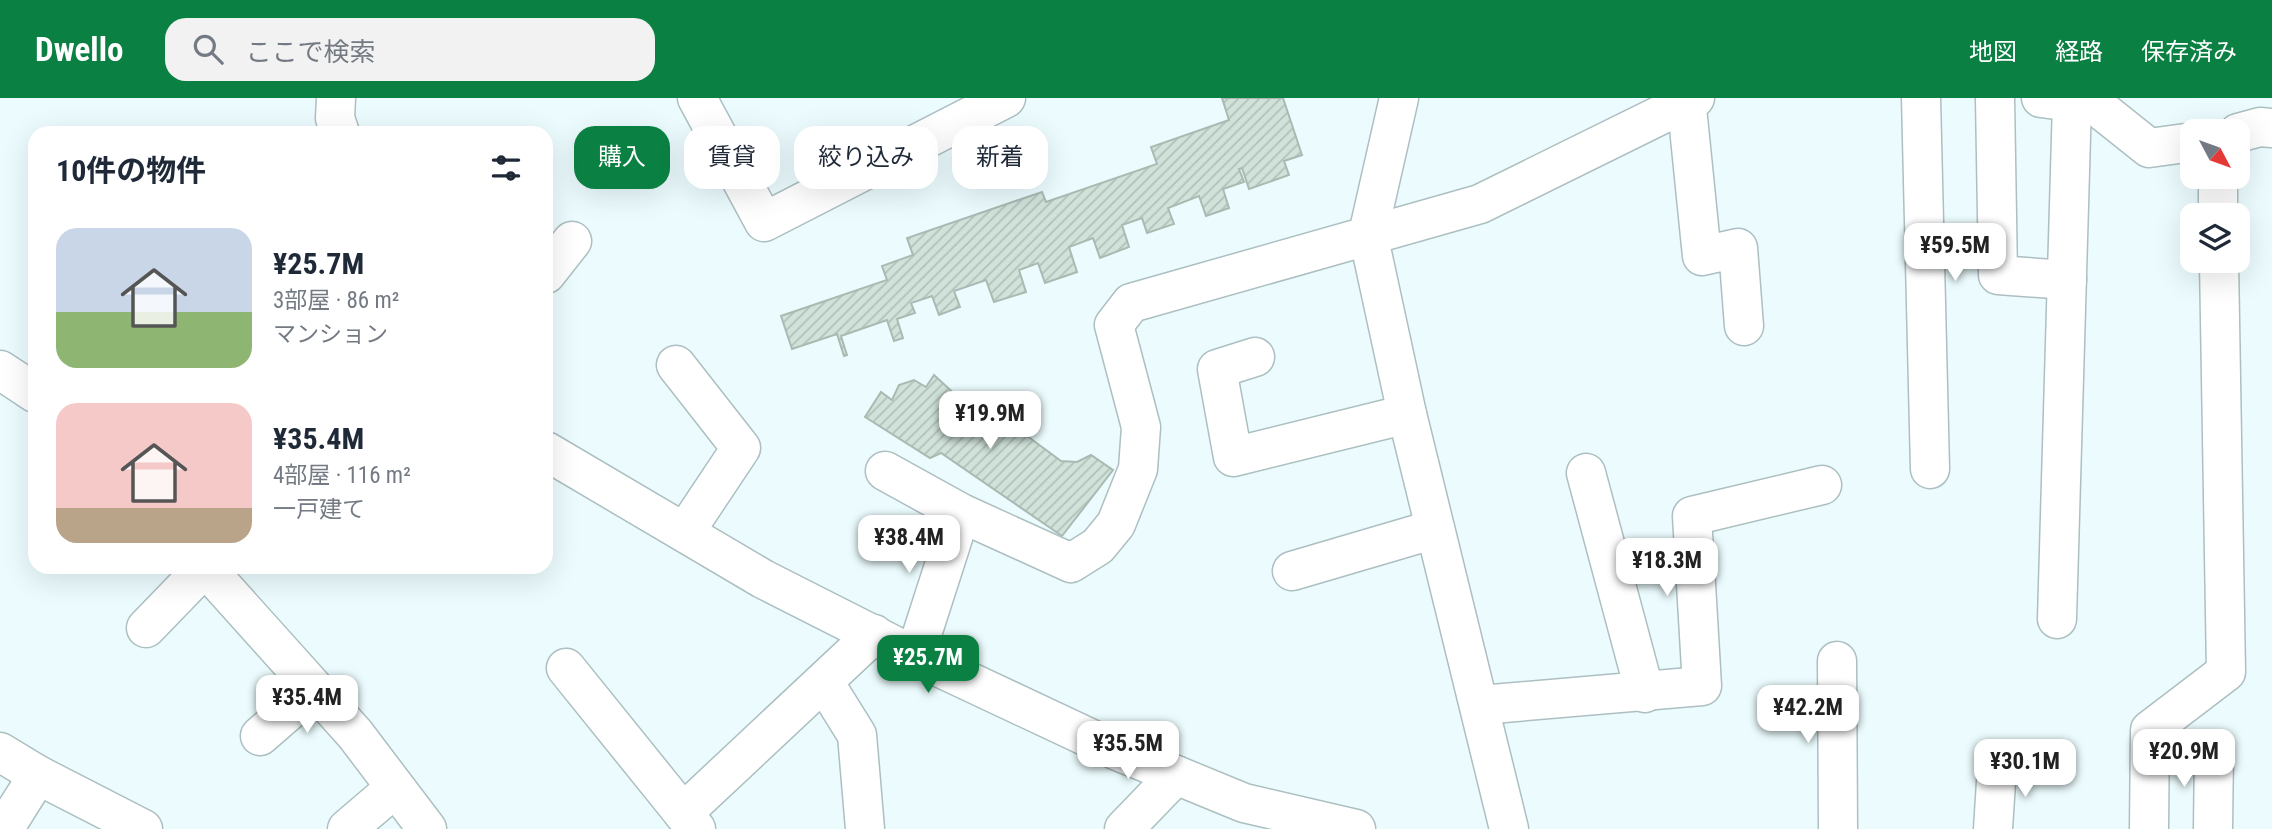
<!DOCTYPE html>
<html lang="ja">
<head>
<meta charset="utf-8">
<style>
	:root { --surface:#fff; --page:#f2f2f3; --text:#1f2937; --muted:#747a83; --accent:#0b8043 }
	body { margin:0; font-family:"Roboto Condensed","Noto Sans JP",sans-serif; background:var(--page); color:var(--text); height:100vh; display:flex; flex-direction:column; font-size:26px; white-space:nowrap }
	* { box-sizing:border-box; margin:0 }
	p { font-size:23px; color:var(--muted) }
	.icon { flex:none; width:38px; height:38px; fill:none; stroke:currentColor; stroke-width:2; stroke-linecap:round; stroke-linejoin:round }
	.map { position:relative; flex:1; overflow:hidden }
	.drawer { position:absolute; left:28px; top:28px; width:525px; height:448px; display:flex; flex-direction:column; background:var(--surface); border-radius:21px; box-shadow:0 7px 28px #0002 }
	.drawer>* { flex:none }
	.hud { position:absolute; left:574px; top:28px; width:665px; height:63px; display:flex; gap:14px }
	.needle { width:46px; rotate:131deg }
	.controls { position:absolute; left:2180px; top:21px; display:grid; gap:14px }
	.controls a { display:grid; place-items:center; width:70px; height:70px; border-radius:14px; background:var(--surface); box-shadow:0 7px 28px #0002; font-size:35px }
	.price { position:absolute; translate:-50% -60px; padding:0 16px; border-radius:14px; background:#fff; color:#222; font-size:23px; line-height:46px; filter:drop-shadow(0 2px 4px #0008) }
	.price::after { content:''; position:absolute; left:50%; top:42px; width:21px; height:16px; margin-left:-10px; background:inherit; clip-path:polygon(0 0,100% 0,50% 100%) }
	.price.current { background:var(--accent); color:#fff }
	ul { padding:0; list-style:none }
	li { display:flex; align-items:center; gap:21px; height:175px; padding:0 28px }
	li span { display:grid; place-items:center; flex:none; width:196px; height:140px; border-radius:21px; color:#555 }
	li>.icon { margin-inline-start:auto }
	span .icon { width:84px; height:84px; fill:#fffc; stroke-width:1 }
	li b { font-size:30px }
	h2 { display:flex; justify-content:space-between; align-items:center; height:84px; padding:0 28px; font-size:30px }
	.pill { padding:0 24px; border-radius:21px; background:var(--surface); box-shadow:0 7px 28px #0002; font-size:24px; line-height:63px }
	.pill.current { background:var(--accent); color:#fff }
	header { display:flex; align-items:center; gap:42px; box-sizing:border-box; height:98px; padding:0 35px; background:var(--accent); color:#fff }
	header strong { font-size:33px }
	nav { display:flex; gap:38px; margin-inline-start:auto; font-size:24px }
	.search { width:490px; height:63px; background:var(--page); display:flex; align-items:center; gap:18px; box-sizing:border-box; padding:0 24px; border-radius:21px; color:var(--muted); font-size:26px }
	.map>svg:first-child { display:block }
	.building { fill:url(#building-hatch); stroke:#a9bab3; stroke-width:2 }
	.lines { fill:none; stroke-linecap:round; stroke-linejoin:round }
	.minor-casing { stroke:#acbfc1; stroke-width:41 }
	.minor { stroke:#fff; stroke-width:38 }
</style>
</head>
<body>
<header>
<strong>Dwello</strong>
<div class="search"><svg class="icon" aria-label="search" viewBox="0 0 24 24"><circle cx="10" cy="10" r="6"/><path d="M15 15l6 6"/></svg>ここで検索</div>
<nav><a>地図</a><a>経路</a><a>保存済み</a></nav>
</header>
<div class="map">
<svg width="2272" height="731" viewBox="0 0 2272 731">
	<defs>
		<pattern id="building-hatch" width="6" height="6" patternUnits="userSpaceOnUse" patternTransform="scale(1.75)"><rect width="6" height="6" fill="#d0e2da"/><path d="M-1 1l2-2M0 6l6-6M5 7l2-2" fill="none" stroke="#b1c1ba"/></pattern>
	</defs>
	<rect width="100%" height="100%" fill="#ecfcfe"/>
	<g class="building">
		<path d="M 1222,0 L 1283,0 L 1302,57 L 1284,63 L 1289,77 L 1249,91 L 1242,70 L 1239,71 L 1244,84 L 1223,91 L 1229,110 L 1206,118 L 1199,98 L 1168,110 L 1174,126 L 1147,135 L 1142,120 L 1122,127 L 1129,149 L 1100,160 L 1093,140 L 1069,149 L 1077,174 L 1045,185 L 1038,165 L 1019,172 L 1026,194 L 994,204 L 986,182 L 954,193 L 960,209 L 939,217 L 932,198 L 911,205 L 915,215 L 897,221 L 903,240 L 894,243 L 887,222 L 841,238 L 847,257 L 844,258 L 837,236 L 792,251 L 781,218 L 887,182 L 882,168 L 913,157 L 907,140 L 1042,94 L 1046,104 L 1157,66 L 1151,49 L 1229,22 Z"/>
		<path d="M 934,277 L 960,301 L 969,295 L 1061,363 L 1077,364 L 1091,357 L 1113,372 L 1062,438 L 941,355 L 930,360 L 865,319 L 881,294 L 892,302 L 899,287 L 914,282 L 926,289 Z"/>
	</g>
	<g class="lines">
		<g class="minor-casing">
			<g id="minor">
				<path d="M 336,0 L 335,20 L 340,35"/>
				<path d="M 697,0 L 764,124 L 1006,0"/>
				<path d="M 1399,0 L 1368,136 L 1407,316 L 1509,731"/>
				<path d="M 1686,0 L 1702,158 L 1738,150 L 1744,228"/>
				<path d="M 1921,0 L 1930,371"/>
				<path d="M 1995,0 L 1998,177 L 2067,182"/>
				<path d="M 2041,0 L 2095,7 L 2149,50 L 2193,44"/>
				<path d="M 2238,35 L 2260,29 L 2272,30"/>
				<path d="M 2218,79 L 2218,117"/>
				<path d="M 546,176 L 572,143"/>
				<path d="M 1255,259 L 1217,271 L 1233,359 L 1407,316"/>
				<path d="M 676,267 L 741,350 L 685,434"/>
				<path d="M 0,272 L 35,295"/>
				<path d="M 546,353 L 763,481 L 915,558 L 1115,652 L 1244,705 L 1356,731"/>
				<path d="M 885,373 L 961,415 L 1071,465 L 1098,448 L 1116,426 L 1138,371 L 1141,329 L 1114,227 L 1131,205 L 1480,106 L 1695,0"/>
				<path d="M 1586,375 L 1645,595"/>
				<path d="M 205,469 L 355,636 L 427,731"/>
				<path d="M 1292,473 L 1435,431"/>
				<path d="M 2057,521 L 2072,4"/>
				<path d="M 146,530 L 205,469"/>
				<path d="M 915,558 L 961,415"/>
				<path d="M 1837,563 L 1838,731"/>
				<path d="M 566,570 L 683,715"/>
				<path d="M 824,584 L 857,637 L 865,731"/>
				<path d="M 1480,607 L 1702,588 L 1692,418 L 1822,387"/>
				<path d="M 260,638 L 314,591"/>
				<path d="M 0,654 L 38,677 L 143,731"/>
				<path d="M 4,731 L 38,677"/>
				<path d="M 347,731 L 395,690"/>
				<path d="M 696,731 L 683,715 L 874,536"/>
				<path d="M 1124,731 L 1176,677"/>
				<path d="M 1993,731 L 1997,668"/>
				<path d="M 2149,731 L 2150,632 L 2226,574 L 2219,163"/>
				<path d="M 2213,731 L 2214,653"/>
			</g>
		</g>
		<use href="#minor" class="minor"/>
	</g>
</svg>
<div class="controls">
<a><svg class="needle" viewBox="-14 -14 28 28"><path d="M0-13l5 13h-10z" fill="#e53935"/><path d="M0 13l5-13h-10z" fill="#747a83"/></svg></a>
<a><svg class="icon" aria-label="layers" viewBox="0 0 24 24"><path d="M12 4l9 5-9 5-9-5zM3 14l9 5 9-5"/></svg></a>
</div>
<b class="price" style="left:1955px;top:185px">¥59.5M</b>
<b class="price" style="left:990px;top:353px">¥19.9M</b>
<b class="price" style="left:909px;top:477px">¥38.4M</b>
<b class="price" style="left:1667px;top:500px">¥18.3M</b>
<b class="price current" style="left:928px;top:597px">¥25.7M</b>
<b class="price" style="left:307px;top:637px">¥35.4M</b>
<b class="price" style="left:1808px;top:647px">¥42.2M</b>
<b class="price" style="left:1128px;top:683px">¥35.5M</b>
<b class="price" style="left:2184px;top:691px">¥20.9M</b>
<b class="price" style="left:2025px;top:701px">¥30.1M</b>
<div class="hud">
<a class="pill current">購入</a>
<a class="pill">賃貸</a>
<a class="pill">絞り込み</a>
<a class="pill">新着</a>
</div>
<section class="drawer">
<h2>10件の物件<svg class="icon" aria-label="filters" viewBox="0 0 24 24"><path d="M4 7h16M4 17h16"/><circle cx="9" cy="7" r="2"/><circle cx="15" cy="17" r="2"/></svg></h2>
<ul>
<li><span style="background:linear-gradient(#c9d6e8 60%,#8fb573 0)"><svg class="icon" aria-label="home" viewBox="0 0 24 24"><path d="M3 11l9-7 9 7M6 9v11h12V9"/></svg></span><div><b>¥25.7M</b><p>3部屋 · 86 m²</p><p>マンション</p></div></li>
<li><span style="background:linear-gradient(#f6c9c9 75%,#b9a48a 0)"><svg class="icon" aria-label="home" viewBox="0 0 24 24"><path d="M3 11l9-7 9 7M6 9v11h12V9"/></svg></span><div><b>¥35.4M</b><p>4部屋 · 116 m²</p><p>一戸建て</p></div></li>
</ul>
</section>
</div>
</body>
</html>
